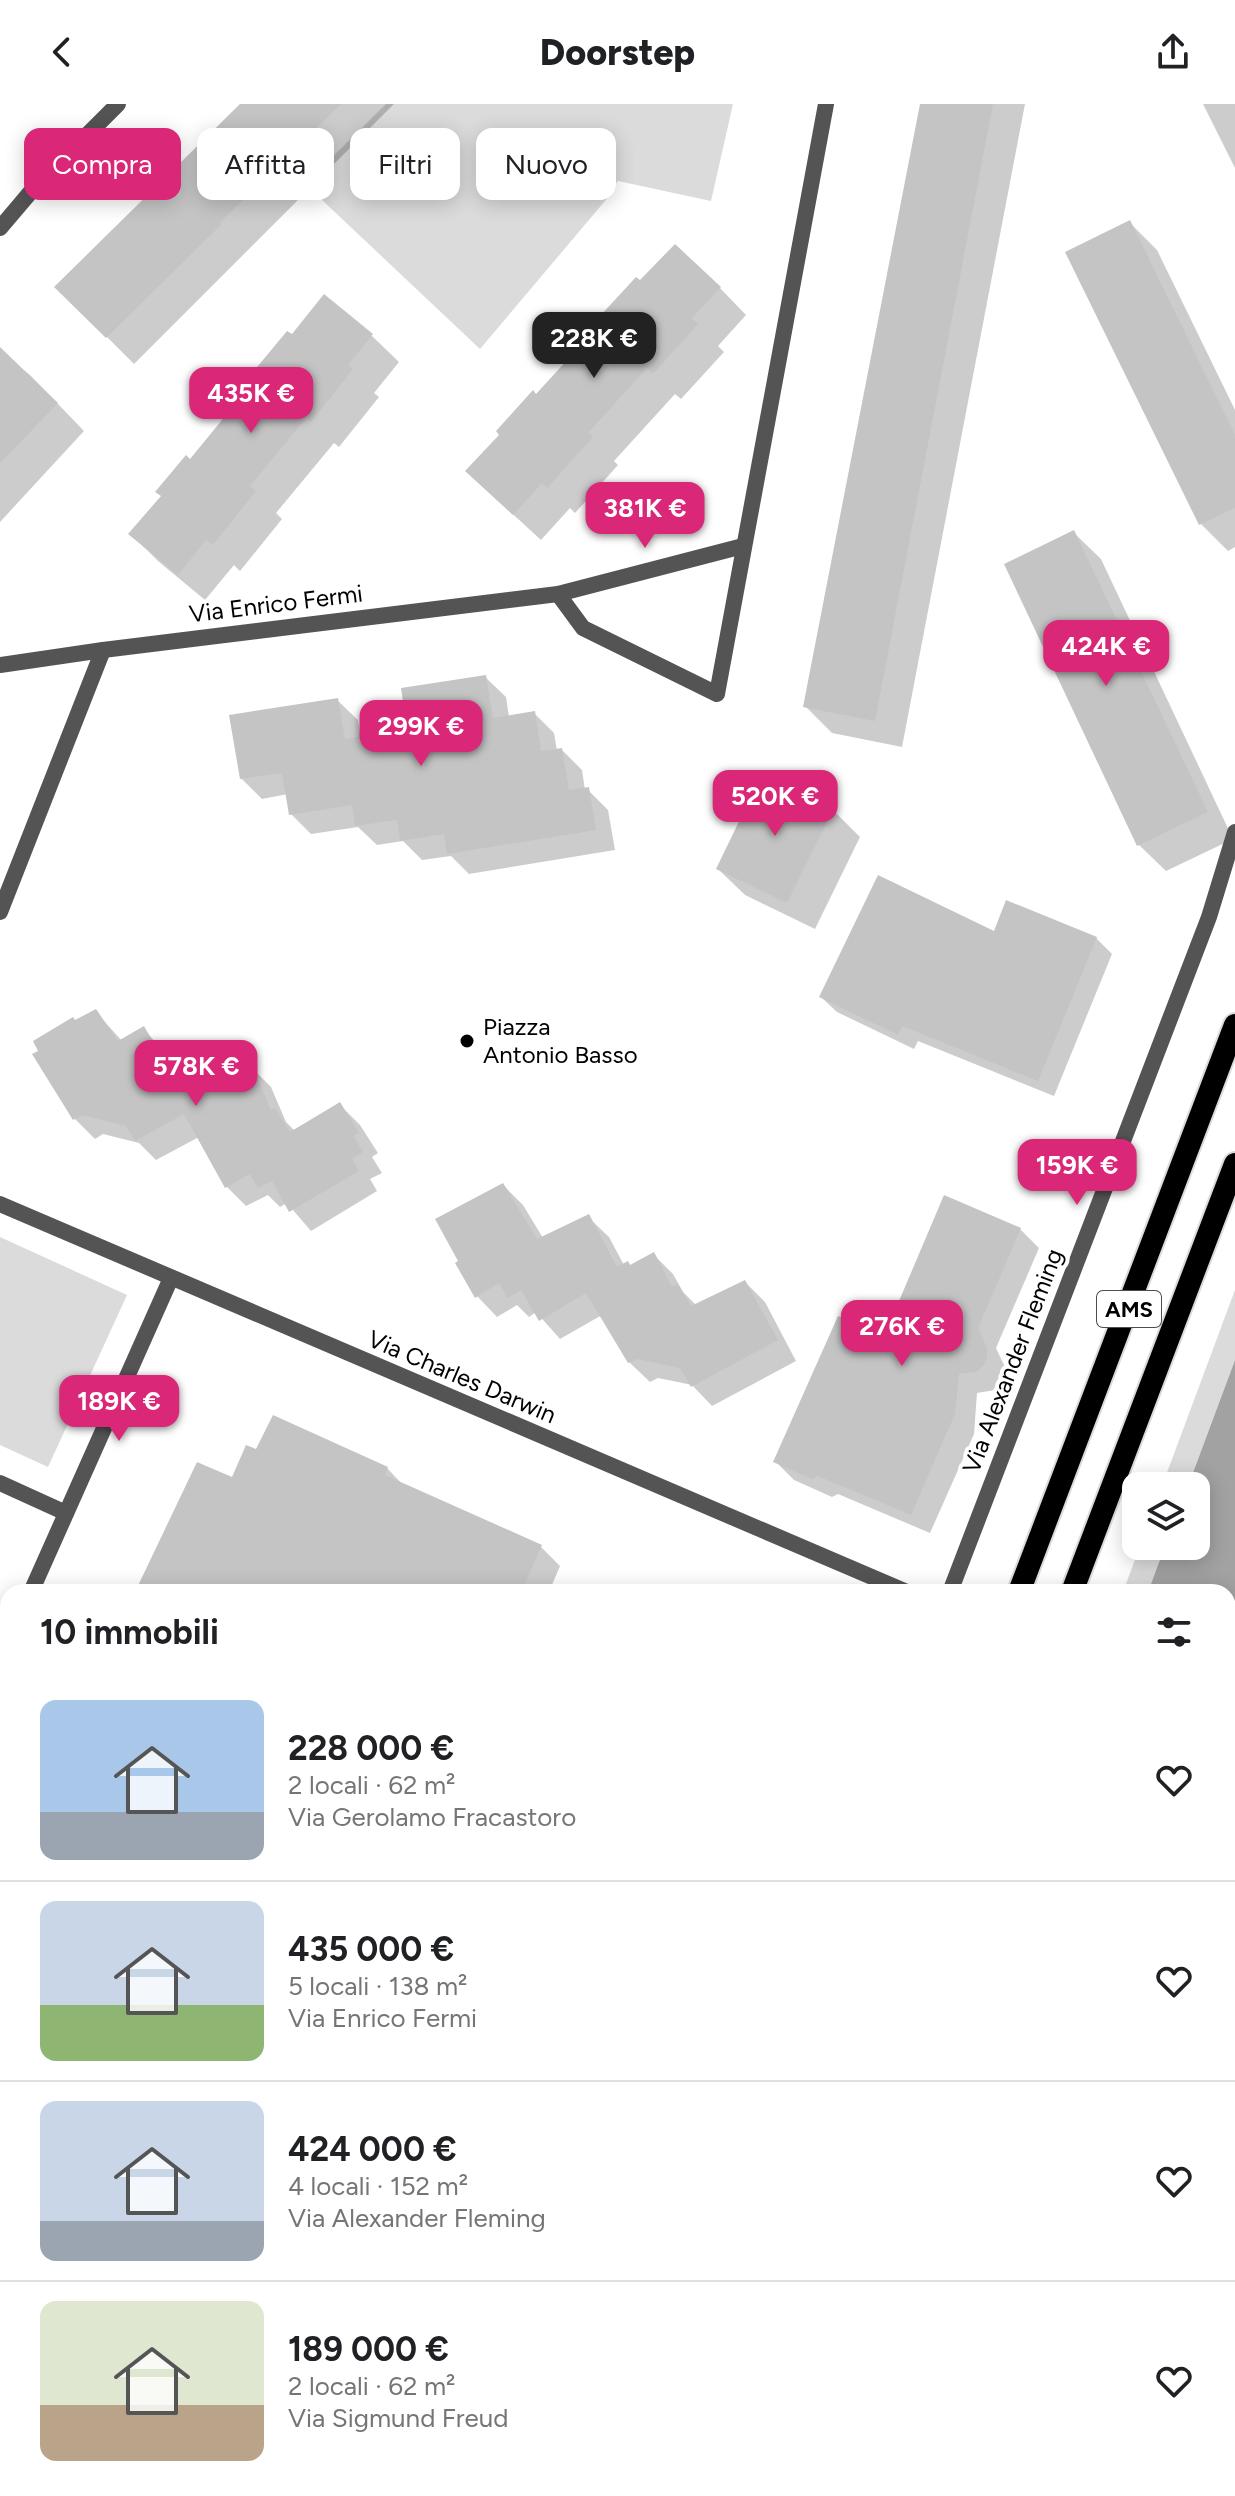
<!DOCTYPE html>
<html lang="it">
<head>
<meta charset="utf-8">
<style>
	:root { --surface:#fff; --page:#f6f6f6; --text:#202124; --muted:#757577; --line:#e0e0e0; --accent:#db2777 }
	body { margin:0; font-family:Figtree,sans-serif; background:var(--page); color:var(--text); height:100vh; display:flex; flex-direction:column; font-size:30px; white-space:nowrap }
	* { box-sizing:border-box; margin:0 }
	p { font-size:26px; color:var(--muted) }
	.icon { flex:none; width:44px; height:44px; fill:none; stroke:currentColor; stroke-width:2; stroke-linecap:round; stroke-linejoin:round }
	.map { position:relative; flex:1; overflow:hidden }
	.sheet { position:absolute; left:0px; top:1480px; width:1236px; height:912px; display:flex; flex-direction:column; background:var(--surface); border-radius:24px 24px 0 0; box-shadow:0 4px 20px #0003 }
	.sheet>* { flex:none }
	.top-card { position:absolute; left:24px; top:24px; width:800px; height:72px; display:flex; gap:16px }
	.buttons { position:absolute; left:1122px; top:1368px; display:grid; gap:16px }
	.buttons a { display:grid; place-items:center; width:88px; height:88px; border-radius:16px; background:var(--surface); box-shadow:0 4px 20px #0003; font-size:40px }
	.price { position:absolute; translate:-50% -68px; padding:0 18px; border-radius:16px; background:var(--accent); color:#fff; font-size:26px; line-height:52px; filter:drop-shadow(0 2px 4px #0008) }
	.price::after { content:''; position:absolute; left:50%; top:48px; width:24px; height:18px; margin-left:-12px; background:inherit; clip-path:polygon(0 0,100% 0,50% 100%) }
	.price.selected { background:#222; color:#fff }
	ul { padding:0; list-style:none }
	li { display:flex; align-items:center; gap:24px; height:200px; padding:0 40px }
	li+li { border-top:2px solid var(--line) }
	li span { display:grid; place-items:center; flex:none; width:224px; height:160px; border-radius:16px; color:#555 }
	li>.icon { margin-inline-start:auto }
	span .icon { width:96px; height:96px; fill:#fffc; stroke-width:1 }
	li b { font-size:34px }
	h2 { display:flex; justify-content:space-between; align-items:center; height:96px; padding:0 40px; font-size:34px }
	.pill { padding:0 28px; border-radius:16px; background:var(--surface); box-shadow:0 4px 20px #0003; font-size:28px; line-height:72px }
	.pill.selected { background:var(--accent); color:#fff }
	header { display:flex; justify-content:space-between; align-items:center; height:104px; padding:0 40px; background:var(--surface); font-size:36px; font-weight:800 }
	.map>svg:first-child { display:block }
	.green { fill:#dbdbdb }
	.water { fill:#a2a2a2 }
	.shadow { fill:#0003 }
	.building { fill:#c4c4c4 }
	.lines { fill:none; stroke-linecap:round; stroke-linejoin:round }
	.trunk-casing { stroke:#dbdbdb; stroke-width:26 }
	.minor { stroke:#545454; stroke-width:16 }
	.trunk { stroke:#000; stroke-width:22 }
	.poi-dot { fill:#000; stroke:#fff; stroke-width:3 }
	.labels { text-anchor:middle; stroke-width:8; stroke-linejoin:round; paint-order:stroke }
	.shield { fill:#fff; stroke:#4c4c4c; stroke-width:2 }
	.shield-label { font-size:22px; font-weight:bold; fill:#000 }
	.street-label { font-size:24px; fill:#000; stroke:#fff }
	.poi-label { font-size:24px; fill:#000; stroke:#fff; text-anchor:start }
</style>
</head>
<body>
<header><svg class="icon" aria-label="back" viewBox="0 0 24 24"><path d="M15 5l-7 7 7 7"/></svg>Doorstep<svg class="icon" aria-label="share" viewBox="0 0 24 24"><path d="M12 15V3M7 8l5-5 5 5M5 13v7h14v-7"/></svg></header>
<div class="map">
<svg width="1235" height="2392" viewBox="0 0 1235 2392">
	<rect width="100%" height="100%" fill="#fff"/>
	<g class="green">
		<path d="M 386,0 L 733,0 L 711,97 L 618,77 L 608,89 L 610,91 L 480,245 L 305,80 Z"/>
		<path d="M 0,1133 L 127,1191 L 48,1363 L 0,1341 Z"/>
		<path d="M 1235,1186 L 1235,1256 L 1188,1382 L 1162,1382 Z"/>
		<path d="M 1235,1290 L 1235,2392 L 811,2392 L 816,2384 L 1228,2384 L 1228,1488 L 1196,1442 Z"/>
		<path d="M 1140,1442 L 1165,1442 L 1148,1488 L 1123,1488 Z"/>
		<path d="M 0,2211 L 8,2214 L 8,2384 L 132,2384 L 134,2392 L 0,2392 Z"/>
	</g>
	<g class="water">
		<path d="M 1235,1256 L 1235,1517 L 1228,1536 L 1228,1488 L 1148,1488 L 1165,1442 L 1196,1442 L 1196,1382 L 1188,1382 Z"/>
		<path d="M 809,2384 L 913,2384 L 910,2392 L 806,2392 Z"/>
	</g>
	<g class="shadow">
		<path d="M 243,0 L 394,0 L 134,260 L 57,183 Z"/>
		<path d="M 921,0 L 1025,0 L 902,643 L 832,629 L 805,602 Z"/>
		<path d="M 1203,0 L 1235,0 L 1235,64 Z"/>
		<path d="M 1130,119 L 1157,146 L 1235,306 L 1235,443 L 1228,447 L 1201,420 Z"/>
		<path d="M 641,179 L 720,184 L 746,211 L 718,242 L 724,248 L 681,295 L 675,290 L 614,357 L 618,361 L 575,409 L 570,404 L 541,436 L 495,394 L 536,292 Z"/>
		<path d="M 325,193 L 372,232 L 399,258 L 374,289 L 379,293 L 339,343 L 334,339 L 276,409 L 282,415 L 240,467 L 234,461 L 205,496 L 158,457 L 131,430 Z"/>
		<path d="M 4,250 L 31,272 L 84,327 L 0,418 L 0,254 Z"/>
		<path d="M 1074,429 L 1101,455 L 1233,735 L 1166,767 L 1139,741 Z"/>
		<path d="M 485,573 L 506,593 L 509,613 L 534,609 L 554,629 L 557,647 L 562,646 L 582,666 L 585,686 L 588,686 L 608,706 L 615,746 L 469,770 L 451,752 L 422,756 L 403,737 L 377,741 L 358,723 L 311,730 L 291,710 L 288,690 L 262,695 L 241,674 L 337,596 L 358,616 L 361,635 L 410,627 Z"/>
		<path d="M 833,706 L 860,733 L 815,825 L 745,791 L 718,765 Z"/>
		<path d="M 995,829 L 1096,834 L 1112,850 L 1054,992 L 918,937 L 914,945 L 837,908 L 821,893 Z"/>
		<path d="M 96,908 L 122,937 L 144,925 L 168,953 L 192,941 L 212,961 L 220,976 L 251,963 L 271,983 L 286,1018 L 295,1027 L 340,1001 L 360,1021 L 378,1049 L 372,1053 L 382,1069 L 370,1075 L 377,1087 L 311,1127 L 287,1099 L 280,1103 L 268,1091 L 246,1102 L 226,1082 L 199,1033 L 156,1056 L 139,1039 L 103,1030 L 95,1035 L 75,1015 L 75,919 Z"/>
		<path d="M 503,1081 L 523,1101 L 543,1134 L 588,1113 L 609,1133 L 624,1161 L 631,1162 L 653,1150 L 673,1170 L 683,1188 L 696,1201 L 745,1178 L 765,1198 L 796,1257 L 712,1302 L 692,1281 L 658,1274 L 650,1278 L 629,1258 L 602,1211 L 560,1235 L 536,1208 L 529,1213 L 517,1201 L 497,1213 L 477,1192 Z"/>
		<path d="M 1020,1125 L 1039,1144 L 996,1244 L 1006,1265 L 1006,1274 L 995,1286 L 977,1289 L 974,1330 L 930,1429 L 838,1390 L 832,1393 L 794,1376 L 775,1357 L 886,1233 Z"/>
		<path d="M 387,1364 L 404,1382 L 541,1443 L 560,1462 L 549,1488 L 140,1488 L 233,1375 Z"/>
		<path d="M 8,1854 L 8,2060 L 0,2056 L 0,1921 L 5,1910 L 0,1905 L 0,1873 Z"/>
		<path d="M 1235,1912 L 1235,2017 L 1228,2014 L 1228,1932 Z"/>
		<path d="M 1002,2384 L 1088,2384 L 1085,2392 L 1011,2392 Z"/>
	</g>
	<g class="building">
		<path d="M 240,0 L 341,0 L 220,118 L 222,120 L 106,234 L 54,183 Z"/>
		<path d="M 920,0 L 993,0 L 875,617 L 803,603 Z"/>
		<path d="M 1130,116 L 1235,331 L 1235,404 L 1199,421 L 1065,148 Z"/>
		<path d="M 675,140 L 721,183 L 692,214 L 698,220 L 653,270 L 647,264 L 588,329 L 593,333 L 547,384 L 542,379 L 513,411 L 465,367 L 499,331 L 496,327 L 533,286 L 536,290 L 603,217 L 600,212 L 636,173 L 640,176 Z"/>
		<path d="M 324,190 L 373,230 L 348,261 L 353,265 L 311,318 L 306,314 L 250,382 L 256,387 L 213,441 L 206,436 L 178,471 L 128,430 L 161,392 L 155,388 L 186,351 L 190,355 L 258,272 L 253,268 L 287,227 L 292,230 Z"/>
		<path d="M 0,243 L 58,299 L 0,359 Z"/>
		<path d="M 1074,426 L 1208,708 L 1137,742 L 1004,460 Z"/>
		<path d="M 486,571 L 493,614 L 535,607 L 541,647 L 562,644 L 569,686 L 589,683 L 596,726 L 447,750 L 444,730 L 400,737 L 397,716 L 355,722 L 352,701 L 289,711 L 282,669 L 240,675 L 229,611 L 338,594 L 345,635 L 407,625 L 401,584 Z"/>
		<path d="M 762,670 L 834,704 L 787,799 L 716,765 Z"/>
		<path d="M 878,771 L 994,827 L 1006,796 L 1097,833 L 1038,977 L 902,922 L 898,931 L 819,893 Z"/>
		<path d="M 96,905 L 118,937 L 144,922 L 162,954 L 192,938 L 214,977 L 251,961 L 271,1006 L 275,1004 L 290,1028 L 340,998 L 359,1029 L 353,1032 L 363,1048 L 352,1055 L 359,1067 L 289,1108 L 272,1077 L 258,1084 L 250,1070 L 225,1084 L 184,1010 L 135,1037 L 126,1022 L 82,1011 L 73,1016 L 32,950 L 38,947 L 33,937 L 73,913 L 75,916 Z"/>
		<path d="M 503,1079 L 537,1135 L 589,1110 L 617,1163 L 628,1157 L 630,1161 L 654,1148 L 672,1183 L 678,1180 L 691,1202 L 745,1176 L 778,1236 L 691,1283 L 680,1264 L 637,1255 L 628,1259 L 586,1189 L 539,1217 L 521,1186 L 508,1194 L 499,1179 L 475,1194 L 455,1159 L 458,1157 L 435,1115 Z"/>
		<path d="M 944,1091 L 1021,1124 L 978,1224 L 987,1244 L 987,1254 L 983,1262 L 976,1268 L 959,1270 L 955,1310 L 911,1411 L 818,1372 L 812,1375 L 773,1358 L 838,1212 L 885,1230 Z"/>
		<path d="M 273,1311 L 388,1363 L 385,1371 L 542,1441 L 521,1488 L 135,1488 L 197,1358 L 232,1373 L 246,1341 L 256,1345 Z"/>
	</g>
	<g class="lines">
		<g class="trunk-casing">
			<g id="trunk">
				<path d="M 1019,1488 L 1235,921"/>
				<path d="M 1072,1488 L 1235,1060"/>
				<path d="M 549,2392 L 558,2384"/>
				<path d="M 610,2392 L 617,2384"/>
				<path d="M 686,2392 L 693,2384"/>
			</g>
		</g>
		<g class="minor">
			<path d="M 0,124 L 34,84 L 118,0"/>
			<path d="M 558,490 L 583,524 L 717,590 L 826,0"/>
			<path d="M 0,561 L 103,546 L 558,490 L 743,442"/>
			<path d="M 0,808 L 103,546"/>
			<path d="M 0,1100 L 907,1488"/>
			<path d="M 0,1379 L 66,1409"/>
			<path d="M 31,1488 L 171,1174"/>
			<path d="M 950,1488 L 1209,813 L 1235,728"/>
			<path d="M 0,1559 L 8,1541"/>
			<path d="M 456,2392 L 464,2384"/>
		</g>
		<use href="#trunk" class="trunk"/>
	</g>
	<circle class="poi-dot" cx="467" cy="937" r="8"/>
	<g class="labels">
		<rect class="shield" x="1097" y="1187" width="64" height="36" rx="6"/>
		<g class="shield-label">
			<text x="1129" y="1213">AMS</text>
		</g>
		<g class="street-label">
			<text transform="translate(276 500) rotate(-7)" y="8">Via Enrico Fermi</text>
			<text transform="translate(1013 1257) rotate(-69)" y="8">Via Alexander Fleming</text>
			<text transform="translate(462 1273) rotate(23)" y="8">Via Charles Darwin</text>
		</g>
		<g class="poi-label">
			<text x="483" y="931">Piazza<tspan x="483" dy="28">Antonio Basso</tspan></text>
		</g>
	</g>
</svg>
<div class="buttons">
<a><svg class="icon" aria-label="layers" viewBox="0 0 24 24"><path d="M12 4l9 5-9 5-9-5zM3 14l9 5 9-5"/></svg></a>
</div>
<b class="price selected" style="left:594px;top:276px">228K €</b>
<b class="price" style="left:251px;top:331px">435K €</b>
<b class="price" style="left:645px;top:446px">381K €</b>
<b class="price" style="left:1106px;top:584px">424K €</b>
<b class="price" style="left:421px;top:664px">299K €</b>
<b class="price" style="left:775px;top:734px">520K €</b>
<b class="price" style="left:196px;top:1004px">578K €</b>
<b class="price" style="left:1077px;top:1103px">159K €</b>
<b class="price" style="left:902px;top:1264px">276K €</b>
<b class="price" style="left:119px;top:1339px">189K €</b>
<div class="top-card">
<a class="pill selected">Compra</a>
<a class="pill">Affitta</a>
<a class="pill">Filtri</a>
<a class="pill">Nuovo</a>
</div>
<section class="sheet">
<h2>10 immobili<svg class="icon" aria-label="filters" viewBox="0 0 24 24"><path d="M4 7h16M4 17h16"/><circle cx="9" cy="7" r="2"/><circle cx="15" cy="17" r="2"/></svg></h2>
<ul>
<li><span style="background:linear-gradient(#a9c7e8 70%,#9aa5b1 0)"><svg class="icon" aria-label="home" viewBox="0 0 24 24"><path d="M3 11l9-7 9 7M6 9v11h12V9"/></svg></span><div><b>228 000 €</b><p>2 locali · 62 m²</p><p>Via Gerolamo Fracastoro</p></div><svg class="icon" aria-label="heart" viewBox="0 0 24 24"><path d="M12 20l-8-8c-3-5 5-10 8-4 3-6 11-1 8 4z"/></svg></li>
<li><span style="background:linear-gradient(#c9d6e8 65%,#8fb573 0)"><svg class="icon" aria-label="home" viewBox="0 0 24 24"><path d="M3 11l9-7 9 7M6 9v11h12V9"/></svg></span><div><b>435 000 €</b><p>5 locali · 138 m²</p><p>Via Enrico Fermi</p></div><svg class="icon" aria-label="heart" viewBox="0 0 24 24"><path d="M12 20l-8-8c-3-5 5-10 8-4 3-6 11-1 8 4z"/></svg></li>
<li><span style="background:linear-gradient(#c9d6e8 75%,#9aa5b1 0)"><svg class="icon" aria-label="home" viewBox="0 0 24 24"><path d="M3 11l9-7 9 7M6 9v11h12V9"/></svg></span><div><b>424 000 €</b><p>4 locali · 152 m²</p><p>Via Alexander Fleming</p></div><svg class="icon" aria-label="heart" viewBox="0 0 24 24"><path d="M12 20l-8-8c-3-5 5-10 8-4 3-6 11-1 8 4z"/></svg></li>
<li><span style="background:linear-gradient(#dfe7d0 65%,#b9a48a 0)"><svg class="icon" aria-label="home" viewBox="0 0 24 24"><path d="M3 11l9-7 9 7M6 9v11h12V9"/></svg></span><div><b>189 000 €</b><p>2 locali · 62 m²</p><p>Via Sigmund Freud</p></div><svg class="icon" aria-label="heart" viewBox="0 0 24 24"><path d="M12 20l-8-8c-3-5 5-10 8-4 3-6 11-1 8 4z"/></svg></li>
</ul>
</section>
</div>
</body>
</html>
